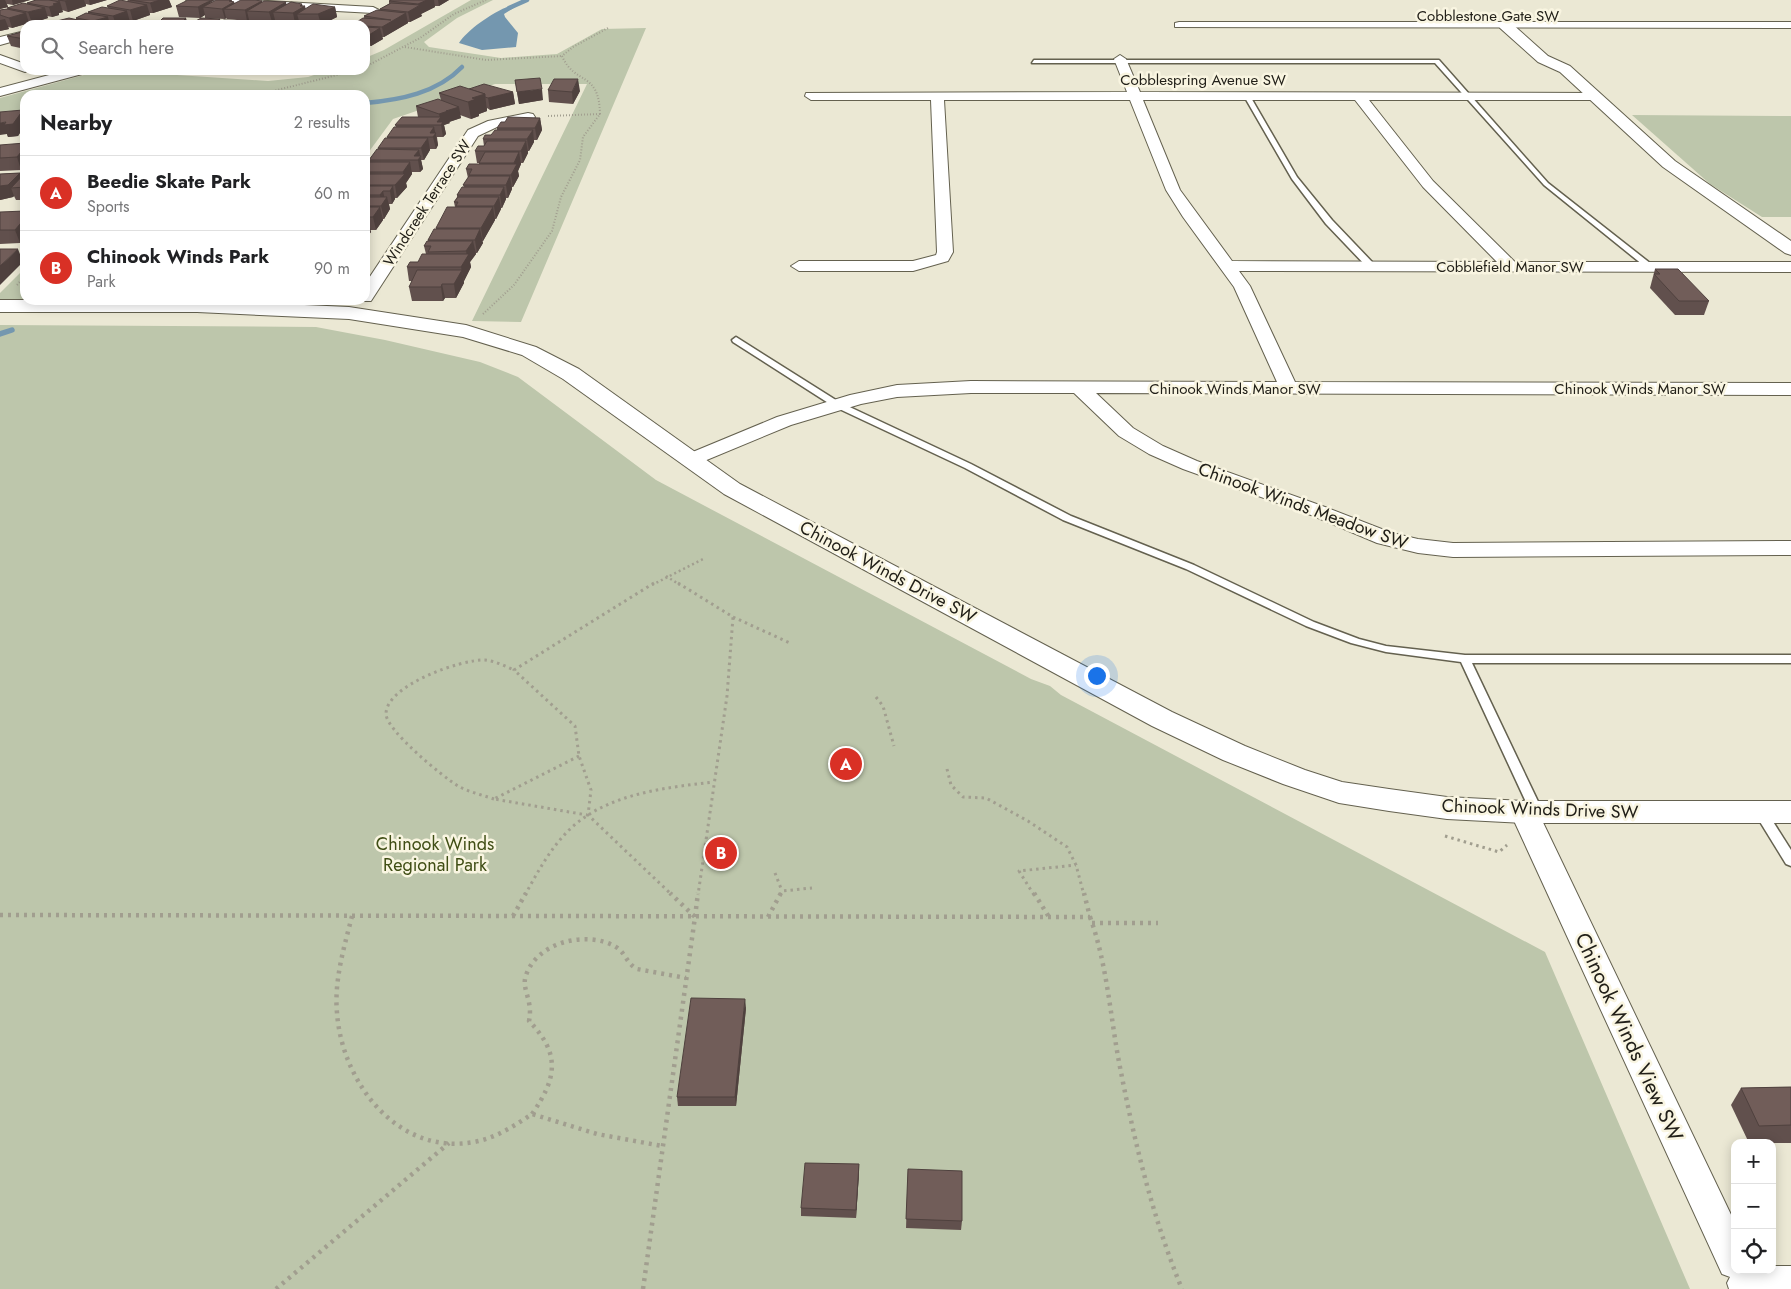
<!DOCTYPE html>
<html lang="en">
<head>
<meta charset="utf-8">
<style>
	:root { --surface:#fff; --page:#f6f6f6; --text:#202124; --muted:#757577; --line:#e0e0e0; --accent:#d93025 }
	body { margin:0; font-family:Jost,sans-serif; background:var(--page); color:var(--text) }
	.controls { position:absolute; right:15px; bottom:15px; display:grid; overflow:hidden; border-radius:10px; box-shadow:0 2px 12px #0003 }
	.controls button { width:45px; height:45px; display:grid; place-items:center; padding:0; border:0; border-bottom:1px solid var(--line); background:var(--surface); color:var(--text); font:25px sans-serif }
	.you { position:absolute; left:1096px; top:675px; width:18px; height:18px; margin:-12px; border:4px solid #fff; border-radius:50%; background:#1a73e8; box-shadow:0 0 0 8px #1a73e833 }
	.badge { display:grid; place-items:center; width:32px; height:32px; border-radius:50%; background:var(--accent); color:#fff; font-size:16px; font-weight:700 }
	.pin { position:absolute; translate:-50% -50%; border:2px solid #fff; box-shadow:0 1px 5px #0006 }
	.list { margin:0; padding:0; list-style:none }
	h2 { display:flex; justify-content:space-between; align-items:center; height:65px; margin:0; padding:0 20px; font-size:21px }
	h2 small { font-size:16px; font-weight:400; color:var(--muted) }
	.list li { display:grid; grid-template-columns:32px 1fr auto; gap:15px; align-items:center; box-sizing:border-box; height:75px; padding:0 20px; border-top:1px solid var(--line) }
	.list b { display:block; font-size:19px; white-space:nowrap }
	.list p { margin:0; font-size:16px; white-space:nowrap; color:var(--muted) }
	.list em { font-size:16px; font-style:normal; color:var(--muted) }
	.icon { flex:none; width:28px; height:28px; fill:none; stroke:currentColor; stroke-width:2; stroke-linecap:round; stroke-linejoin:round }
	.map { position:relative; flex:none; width:1791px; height:1289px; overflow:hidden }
	.search { position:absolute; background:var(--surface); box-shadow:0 2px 12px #0003; left:20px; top:20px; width:350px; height:55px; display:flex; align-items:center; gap:12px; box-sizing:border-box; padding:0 18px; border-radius:15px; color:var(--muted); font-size:19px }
	.panel { position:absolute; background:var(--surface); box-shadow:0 2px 12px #0003; left:20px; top:90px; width:350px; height:215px; border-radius:15px }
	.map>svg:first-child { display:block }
	.green { fill:#bdc6ab }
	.water { fill:#7497af }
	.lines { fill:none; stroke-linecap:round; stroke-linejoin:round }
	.stream-far1 { stroke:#7497af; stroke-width:4.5 }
	.stream { stroke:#7497af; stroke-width:5.5 }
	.service-casing { stroke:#64614f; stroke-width:3 }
	.minor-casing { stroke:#64614f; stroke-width:2 }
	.tertiary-casing { stroke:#64614f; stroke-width:2 }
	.path-far3 { stroke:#a19e8f; stroke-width:2; stroke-dasharray:1 2; stroke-linecap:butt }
	.path-far2 { stroke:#a19e8f; stroke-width:2.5; stroke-dasharray:2 3; stroke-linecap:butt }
	.path-far1 { stroke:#a19e8f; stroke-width:3; stroke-dasharray:2.5 4; stroke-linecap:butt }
	.path { stroke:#a19e8f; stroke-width:4.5; stroke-dasharray:3 5; stroke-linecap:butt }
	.service { fill:#fff; fill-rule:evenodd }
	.minor { fill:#fff; fill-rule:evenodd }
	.tertiary { fill:#fff; fill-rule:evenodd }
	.wall { fill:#61504d }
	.shaded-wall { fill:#4f413e }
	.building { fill:#715d59; stroke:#4f413e }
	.labels { text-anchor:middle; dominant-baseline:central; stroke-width:5; stroke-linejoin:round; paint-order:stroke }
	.far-street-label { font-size:15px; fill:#222019; stroke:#f9f5e1 }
	.street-label { font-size:18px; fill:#222019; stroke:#f9f5e1 }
	.park-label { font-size:18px; fill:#404e15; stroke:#f9f5e1 }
	.near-street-label { font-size:21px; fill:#222019; stroke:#f9f5e1 }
</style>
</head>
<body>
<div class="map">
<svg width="1791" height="1289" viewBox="0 0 1791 1289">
	<rect width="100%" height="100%" fill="#ebe8d4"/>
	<g class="green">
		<path d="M471,0H493L457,18L424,42L429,47L501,58L557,54L602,29L646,28L521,322L472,321L587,84H495L393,119L365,157V95H25V116L0,118V98L102,70L268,81L308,77L329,70H365V58L384,50Z"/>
		<path d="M1632,115L1791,116V217H1762L1710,184Z"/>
		<path d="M25,268V299H0V293Z"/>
		<path d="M0,325L316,327L385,340L480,362L518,377L656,480L1031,679L1050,686L1061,695L1545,952L1690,1289H0Z"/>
	</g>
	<path class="water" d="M522,3L504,14L505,17L518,33L516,47L482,50L459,43C468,28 505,3 522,3Z"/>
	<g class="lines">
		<g class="stream-far1">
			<path d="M509,8L527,0"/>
			<path d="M365,103C400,100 437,93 462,67"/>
		</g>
		<path class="stream" d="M0,334L12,330"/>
		<g class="service-casing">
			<g id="service">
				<path d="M1034,60H1439L1548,183L1655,267L1648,269L1544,185L1435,63H1032Z"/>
				<path d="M1247,94L1250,96L1297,177L1332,220L1374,264V268H1368L1326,224L1292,179L1244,96Z"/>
				<path d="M736,337L839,402L971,464L1071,516L1194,565L1314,622L1359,639L1386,646L1465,655H1791V663H1472L1543,812L1542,815H1532L1461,662L1386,652L1351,643L1306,626L1186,569L1063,520L965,468L833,406L733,342L732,340Z"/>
				<path d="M1760,807L1765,809L1791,850V866L1786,864L1754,812L1755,809Z"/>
			</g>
		</g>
		<g class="minor-casing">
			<g id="minor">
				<path d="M186,0H251L373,7L379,10L373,13L191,3Z"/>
				<path d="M1179,22H1791V28L1175,27V23Z"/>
				<path d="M25,31V38L0,45V37Z"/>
				<path d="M0,55L25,64V70H30L25,72L0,63Z"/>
				<path d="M1120,55L1126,59L1140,92L1599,93L1600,96L1599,99L1594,100H1369L1433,181L1515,262H1791V272L1239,271L1250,286L1295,382L1791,383V395L1096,393L1133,428L1163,446L1197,461L1325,507L1392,533L1418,539L1453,543L1791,541V555L1453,557L1418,553L1377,543L1311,515L1183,469L1149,454L1119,436L1074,393H971L897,397L861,404L791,425L697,464L690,466L683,464L680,460L683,456L777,417L850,395L897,385L971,381L1277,382L1234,287L1183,217L1166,190L1130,100H944L953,252L948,261L913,271H799L791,266L799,261H913L936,255L937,252L931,100H811L805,96L806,93L1127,92L1114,59ZM1143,100H1355L1423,187L1497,262L1232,261L1180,190Z"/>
				<path d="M68,70H88L86,73L0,96V88Z"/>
				<path d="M528,113L533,114L535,117L533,120L497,127L478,136L371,301H359L365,300V284L468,130L488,121Z"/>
				<path d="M1524,802L1534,805L1538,812L1735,1223V1270H1772V1266H1791V1289H1729L1727,1283L1730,1277L1722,1274L1510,812L1514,805Z"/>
			</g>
		</g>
		<g class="tertiary-casing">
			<g id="tertiary">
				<path d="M1505,21L1510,22L1548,56L1570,66L1675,161L1791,241V255L1785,253L1663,167L1560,72L1538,62L1500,28L1498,25L1500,22Z"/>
				<path d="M0,300H197L349,307L466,325L536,347L579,369L740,484L1172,712L1245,746L1305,770L1342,782L1389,789L1447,797L1524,801H1791V823H1524L1447,819L1389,811L1339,803L1283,784L1223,760L1152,726L724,494L563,379L522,355L463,337L349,319L197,312H0Z"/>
			</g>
		</g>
		<g class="path-far3">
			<path d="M405,47L486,60L562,56"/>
			<path d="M365,67L420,38L454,14L486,0"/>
			<path d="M258,95L356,70"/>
			<path d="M548,116L600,114"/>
			<path d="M17,285L25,276"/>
			<path d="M483,314L514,285L552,231L561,197L580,160L583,137L600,114C599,70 575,86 562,56L573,47L608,28"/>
		</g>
		<g class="path-far2">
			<path d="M666,576L680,585"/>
			<path d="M652,585L703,559"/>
		</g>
		<g class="path-far1">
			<path d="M654,583L514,670L575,726L579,756L591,790L588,815L672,895"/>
			<path d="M678,583L733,617L727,696L698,895"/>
			<path d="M733,617L790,643"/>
			<path d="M876,697L883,706L894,746"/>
			<path d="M579,756L494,799L587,815"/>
			<path d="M947,769L951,785L963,797L986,798L1028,821L1067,847L1076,865L1084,895"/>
			<path d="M494,799C482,795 469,792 458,786C443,777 386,730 386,714C386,685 462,659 485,660C495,661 505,666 514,670"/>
			<path d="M1445,836L1499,852L1507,845"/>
			<path d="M775,873L782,891"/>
			<path d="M525,895C537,873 550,849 568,831C605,794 663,788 713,782"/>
			<path d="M780,895L782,891L812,888"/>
			<path d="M1034,895L1019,871L1076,865"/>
		</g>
		<g class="path">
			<path d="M1034,893L1049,917"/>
			<path d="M0,915L1090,917L1084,893"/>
			<path d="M352,916C344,948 334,980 337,1013C342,1082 397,1156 474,1142C496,1138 514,1126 532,1114L597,1134L662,1146"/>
			<path d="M513,916L526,893"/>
			<path d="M695,917L698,893"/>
			<path d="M768,917L781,893"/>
			<path d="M1090,917C1107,964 1110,1014 1119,1062C1134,1140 1152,1216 1182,1289"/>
			<path d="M1092,923H1158"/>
			<path d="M532,1114C557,1078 561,1054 529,1021C533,1002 523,991 525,979C533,943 586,929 616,947C625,952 627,964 637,969L686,978"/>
			<path d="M276,1289L449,1143"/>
			<path d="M643,1289L695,917L670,893"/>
		</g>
		<use href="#service" class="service"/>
		<use href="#minor" class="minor"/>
		<use href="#tertiary" class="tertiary"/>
	</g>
	<g class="wall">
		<path d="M0,0H30L13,5L7,4L8,7L0,9Z"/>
		<path d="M36,0H107L90,5L86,4V6L68,12L62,10L63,12L59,13V15L52,17L47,16L48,18L32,23L29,22V23L12,28L8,27L9,29L0,31V10L8,9L7,8L27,4V3Z"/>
		<path d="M127,0H169L172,7L153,13H150V15L133,21L130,20V22L121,25H42L53,24V22L76,19V18L88,13V12L108,8L107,6L128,1Z"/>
		<path d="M232,0V1L234,2L235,4L262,1V2L303,6L305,9L335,7L337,17L321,25L299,24V21L295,23L276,22L275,20L272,22L250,21L249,20L247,21L227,19L226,18L225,19L205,18V15L200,18L179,17L176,6Z"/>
		<path d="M392,0H449L439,6H435V7L421,14L422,16L410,22H408V23L384,37H382L383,39L371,46L365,45L364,16L380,10V9L389,4V1Z"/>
		<path d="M25,31V49L11,46L7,36Z"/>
		<path d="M222,70H247L244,72L222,71Z"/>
		<path d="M515,80L543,100L519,104Z"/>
		<path d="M469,89L513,92L515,104L490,110L487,108V111L479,114V116L471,119L460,115L461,118L449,122L450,123L444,125L446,134L443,137H437L438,145L436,149H430V150L424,160H421L423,169L420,172H412V174L406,183L407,187L397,198H395V199L392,204H389L390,209L384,219H383V220L376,230H370L371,232L367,237L368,242L365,246V165L369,162V160L378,149V148L387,138V137L396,127L395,125L418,117L416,106L441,100L439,93Z"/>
		<path d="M548,90L580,91L573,104L549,102Z"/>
		<path d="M25,116V133L23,128L18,136L8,137L7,134Z"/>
		<path d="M540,118L542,130L537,140H534V142L529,151H528V153L523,163H521V164L518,171L519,176L513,187H512V189L508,198H506V199L502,208H501V209L496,219H495V220L483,241H482L483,243L477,253H476V254L470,262L471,267L464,281V283L456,298H445L443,301H412L409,287L412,281H409L407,267L418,262L426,254L424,246L428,241V240L436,229V228L455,207L454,202L457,197V195L464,187L463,185L468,178L466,169L479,164V163H477L475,151L484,146L483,139L491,135L497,130V128L505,122Z"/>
		<path d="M0,145L25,147V165L21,170L0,171Z"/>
		<path d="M20,173L21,177L25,173V200H16L14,196L13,197L0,200V174Z"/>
		<path d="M25,211V237L20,243L0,244V213Z"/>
		<path d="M1655,269L1709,301L1704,315H1675L1650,288Z"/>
		<path d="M746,1008L736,1106H678L677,1097Z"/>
		<path d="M1791,1087V1143H1749L1731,1105L1741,1088Z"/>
		<path d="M859,1164V1173L856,1218L801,1216V1208Z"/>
		<path d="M908,1169L962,1221L961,1230L906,1228Z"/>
	</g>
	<g class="shaded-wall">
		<path d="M0,0H5L8,7L0,9Z"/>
		<path d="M12,0H30L13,5Z"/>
		<path d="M70,0H84L86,6L68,12L65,1Z"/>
		<path d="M89,0H107L90,5Z"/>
		<path d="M160,0H169L172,7L153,13L150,3Z"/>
		<path d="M211,0H215L203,7L205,15L200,18L198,7Z"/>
		<path d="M231,0L232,3L234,2L236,10L224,9L226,18L225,19L222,9Z"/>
		<path d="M427,0H434L435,7L421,14L422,16L410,22L408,12L419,6L418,4Z"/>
		<path d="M438,0H449L439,6Z"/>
		<path d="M262,1L264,11H247L249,20L247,21L245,10Z"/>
		<path d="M60,2L63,12L59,13V15L52,17L49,7L53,4Z"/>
		<path d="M286,2L288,12H273L275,20L272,22L269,12Z"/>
		<path d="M302,4L303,7L305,6L307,14H297L299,21L295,23L293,13Z"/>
		<path d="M147,5L150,15L133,21L130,10Z"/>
		<path d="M335,7L337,17L321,25L318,14Z"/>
		<path d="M45,8L48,18L32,23L28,12Z"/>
		<path d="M127,11L130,22L121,25H116L113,16Z"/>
		<path d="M26,13L29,23L12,28L9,18Z"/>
		<path d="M406,13L408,23L384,37L382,27Z"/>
		<path d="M108,17L110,25H94L93,21Z"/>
		<path d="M186,18L188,25H179Z"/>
		<path d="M5,19L9,29L0,31V20Z"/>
		<path d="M220,19L221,25H210Z"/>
		<path d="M245,21L246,25H238Z"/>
		<path d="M380,28L383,39L371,46L369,35Z"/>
		<path d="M275,70H289L275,72Z"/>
		<path d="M578,79L580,91L573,104L572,92Z"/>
		<path d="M542,89L543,100L519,104L517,92Z"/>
		<path d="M513,92L515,104L490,110L488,98Z"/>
		<path d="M485,94L487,111L479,114V116L471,119L468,102L472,98Z"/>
		<path d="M459,107L461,118L449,122L450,123L444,125L446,134L443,137L441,125L437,122L440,118L439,114L446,111Z"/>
		<path d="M23,110L25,116L21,122L23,128L18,136L8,137L7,134L0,135V123L6,122Z"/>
		<path d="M540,118L542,130L537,140L535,128Z"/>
		<path d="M434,127L438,145L436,149L433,137L430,133Z"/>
		<path d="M533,130L534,142L529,151L527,139Z"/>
		<path d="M428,138L430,150L424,160L421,148Z"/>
		<path d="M526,141L528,153L523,163L521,151Z"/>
		<path d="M25,147V157H23L25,165L21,170L17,157Z"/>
		<path d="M419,150L423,169L420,172L418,160L414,156Z"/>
		<path d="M519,152L521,164L518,171L519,176L513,187L511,175L515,169L514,163Z"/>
		<path d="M410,162L412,174L406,183L407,187L397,198L395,185L403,176V172Z"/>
		<path d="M20,173L24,185L11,188L14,196L13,197L0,200V186Z"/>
		<path d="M510,176L512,189L508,198L506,185Z"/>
		<path d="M393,186L395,199L392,204L390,191Z"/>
		<path d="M504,187L506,199L502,208L500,195Z"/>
		<path d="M383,191L385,200L387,197L390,209L384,219L381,206L382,204L380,195Z"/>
		<path d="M499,197L501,209L496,219L494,206Z"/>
		<path d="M380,207L383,220L376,230L373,217Z"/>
		<path d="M493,207L495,220L483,241L481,228Z"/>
		<path d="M25,218V237L20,243L15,230Z"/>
		<path d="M368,219L371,232L367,237L368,242L365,246V223Z"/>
		<path d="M480,229L483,243L477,253L475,240Z"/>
		<path d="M473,241L476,254L470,262L471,267L464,281L461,267L467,257L466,251Z"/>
		<path d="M18,249L23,262L0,285V266Z"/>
		<path d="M462,270L464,283L456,298L454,284Z"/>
		<path d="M442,284L445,298L443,301L441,287Z"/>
		<path d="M745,999L746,1008L736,1106L735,1097Z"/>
		<path d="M859,1164V1173L856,1218V1210Z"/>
	</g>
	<g class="building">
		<path d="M36,0H49L60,2L53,4L56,5L49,7L27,3Z"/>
		<path d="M58,0H70L65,1Z"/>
		<path d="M120,0L147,5L130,10L107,6Z"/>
		<path d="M130,0H160L150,3Z"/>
		<path d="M188,0H211L198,7L176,6Z"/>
		<path d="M216,0H231L229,1L234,2L222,9L203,7Z"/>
		<path d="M241,0H254L262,1L245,10L224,9Z"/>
		<path d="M392,0H427L418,4L389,1Z"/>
		<path d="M264,1L286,2L269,12L247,11Z"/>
		<path d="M291,2L302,4L300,6H305L293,13L273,12Z"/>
		<path d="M23,3L45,8L28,12L7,8Z"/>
		<path d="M391,3L420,5L408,12L380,9Z"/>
		<path d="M313,4L335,7L318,14H297Z"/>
		<path d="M102,7L127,11L113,16L88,12Z"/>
		<path d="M7,9L26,13L9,18L0,15V10Z"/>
		<path d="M377,10L406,13L382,27L365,26V25H352L363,18L391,20L364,16Z"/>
		<path d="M86,13L108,17L93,21L76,18Z"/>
		<path d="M69,18L91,23L82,25H65L53,22Z"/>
		<path d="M163,18H186L179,25H156Z"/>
		<path d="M201,18L220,19L210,25H189Z"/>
		<path d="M224,20L245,21L238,25H214Z"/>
		<path d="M249,21L269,22L265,25H243Z"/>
		<path d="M140,22L142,25H123Z"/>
		<path d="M50,23L60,25H42Z"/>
		<path d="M274,23L295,24L270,25Z"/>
		<path d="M365,27L380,28L369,35H365Z"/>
		<path d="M25,31V39L7,36Z"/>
		<path d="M540,78L542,89L517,92L515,80Z"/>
		<path d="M554,79H578L572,92L548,90Z"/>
		<path d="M484,84L513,92L488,98L485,97V94L469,89Z"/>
		<path d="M460,86L485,94L472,98L476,99L468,102L439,93Z"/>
		<path d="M438,99L459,107L446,111H448L439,114L416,106Z"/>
		<path d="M23,110L13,124L4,125L6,122L0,123V112Z"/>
		<path d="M25,117V121L21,122Z"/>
		<path d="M402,117H441L437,122H443L441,125H395Z"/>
		<path d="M508,117L540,118L535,128H497L501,122H505Z"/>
		<path d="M394,127H434L430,133H436L433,137H387Z"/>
		<path d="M495,130H533L527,139H483L485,135H491Z"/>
		<path d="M385,138H428L421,148H378Z"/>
		<path d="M487,141H526L521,151H475L478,146H484Z"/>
		<path d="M25,143V147L17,157L0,158V145Z"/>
		<path d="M377,149L419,150L414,156H421L418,160H369Z"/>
		<path d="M485,152H519L514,163H479Z"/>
		<path d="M367,162H410L403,172H365V165Z"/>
		<path d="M469,164H517L511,175H469L472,169H466Z"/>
		<path d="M20,173L8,185L0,186V174Z"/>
		<path d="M25,173V187L11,188Z"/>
		<path d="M365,174H405L395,185H365Z"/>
		<path d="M469,176H510L506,185H463Z"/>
		<path d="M365,186H393L390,191H383L380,195H365Z"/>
		<path d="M462,187H504L500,195H457Z"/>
		<path d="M365,197H387L381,206H365Z"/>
		<path d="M458,197H499L494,206H456L458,202H454Z"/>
		<path d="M365,207H380L373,217H365Z"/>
		<path d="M447,207H493L481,228H436Z"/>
		<path d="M25,211V218L15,230H0V212Z"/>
		<path d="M434,229H480L475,240H428Z"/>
		<path d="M427,241H473L466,251L428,252L431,246H424Z"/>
		<path d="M0,249H18L0,266Z"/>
		<path d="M422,254H469L461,267H407L410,262H418Z"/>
		<path d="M1655,269H1678L1709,301H1679L1654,274H1660Z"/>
		<path d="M417,270H462L454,284H442L441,287H409Z"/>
		<path d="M691,998L745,999L735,1097H677Z"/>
		<path d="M1791,1087V1125L1759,1126L1741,1088Z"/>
		<path d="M805,1163L859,1164L856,1210L801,1208Z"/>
		<path d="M908,1169L962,1171V1221L906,1219Z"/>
	</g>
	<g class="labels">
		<g class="far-street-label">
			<text x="1488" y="16">Cobblestone Gate SW</text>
			<text x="1203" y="80">Cobblespring Avenue SW</text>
			<text transform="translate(427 203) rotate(-57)">Windcreek Terrace SW</text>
			<text x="1510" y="267">Cobblefield Manor SW</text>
			<text x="1235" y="389">Chinook Winds Manor SW</text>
			<text x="1640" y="389">Chinook Winds Manor SW</text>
		</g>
		<g class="street-label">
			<text transform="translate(1303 506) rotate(20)">Chinook Winds Meadow SW</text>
			<text transform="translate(888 572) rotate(28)">Chinook Winds Drive SW</text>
			<text transform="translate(1540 809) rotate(2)">Chinook Winds Drive SW</text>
		</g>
		<g class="park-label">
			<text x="435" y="844">Chinook Winds<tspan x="435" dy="21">Regional Park</tspan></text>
		</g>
		<g class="near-street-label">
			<text transform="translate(1629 1037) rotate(65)">Chinook Winds View SW</text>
		</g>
	</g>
</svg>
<div class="controls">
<button>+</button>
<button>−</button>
<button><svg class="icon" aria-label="locate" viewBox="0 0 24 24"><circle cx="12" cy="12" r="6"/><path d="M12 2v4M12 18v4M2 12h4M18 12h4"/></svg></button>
</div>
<div class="you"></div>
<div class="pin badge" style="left:846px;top:764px">A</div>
<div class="pin badge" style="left:721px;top:853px">B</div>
<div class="search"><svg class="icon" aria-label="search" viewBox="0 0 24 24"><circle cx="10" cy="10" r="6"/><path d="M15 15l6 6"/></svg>Search here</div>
<section class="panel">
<h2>Nearby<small>2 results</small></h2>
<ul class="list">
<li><span class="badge">A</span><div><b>Beedie Skate Park</b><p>Sports</p></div><em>60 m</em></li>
<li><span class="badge">B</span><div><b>Chinook Winds Park</b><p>Park</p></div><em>90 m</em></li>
</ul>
</section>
</div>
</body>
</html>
